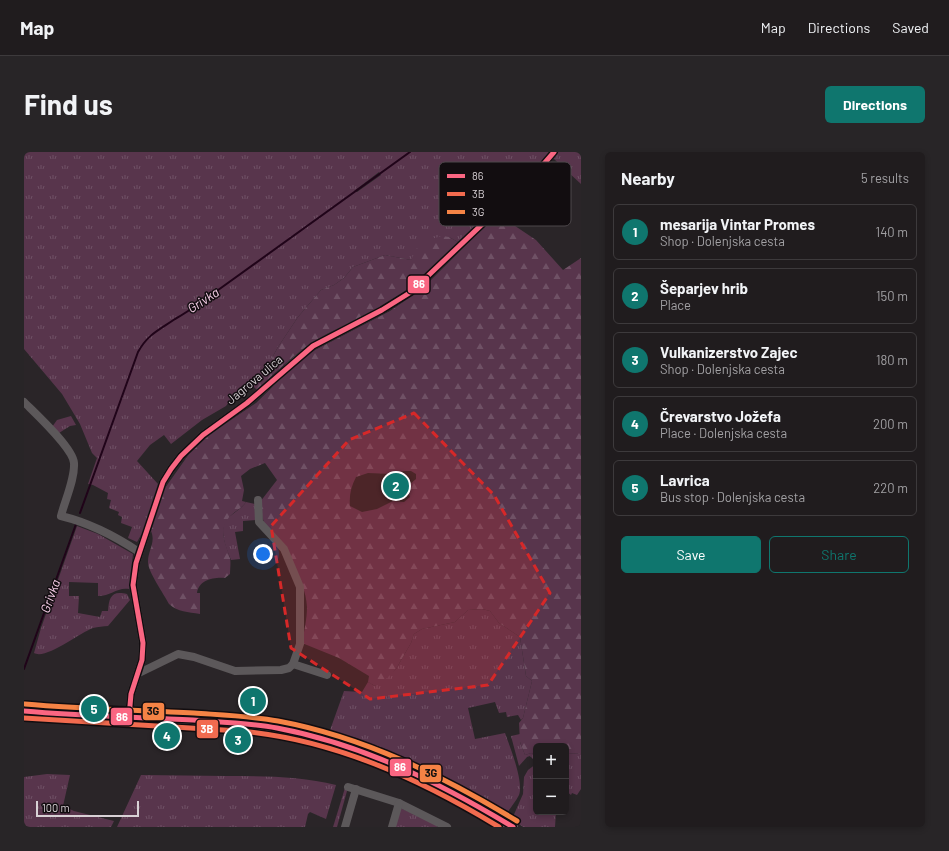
<!DOCTYPE html>
<html lang="en">
<head>
<meta charset="utf-8">
<style>
	:root { --surface:#201c1e; --page:#282527; --text:#f1f3f6; --muted:#a2a1a4; --line:#3d3a3c; --accent:#0f766e }
	body { margin:0; font-family:Barlow,sans-serif; background:var(--page); color:var(--text) }
	.controls { position:absolute; right:12px; bottom:12px; display:grid; overflow:hidden; border-radius:6px; box-shadow:0 2px 6px #0003 }
	.controls button { width:36px; height:36px; display:grid; place-items:center; padding:0; border:0; border-bottom:1px solid var(--line); background:var(--surface); color:var(--text); font:20px sans-serif }
	.scale { position:absolute; left:12px; bottom:10px; width:103px; box-sizing:border-box; padding-left:4px; border:2px solid #d8d1d5; border-top:0; font-size:11px; line-height:14px; white-space:nowrap; color:#d8d1d5; -webkit-text-stroke:3px #120d10; paint-order:stroke }
	.you { position:absolute; left:239px; top:402px; width:14px; height:14px; margin:-10px; border:3px solid #fff; border-radius:50%; background:#1a73e8; box-shadow:0 0 0 6px #1a73e833 }
	.badge { display:grid; place-items:center; width:26px; height:26px; border-radius:50%; background:var(--accent); color:#fff; font-size:13px; font-weight:700 }
	.pin { position:absolute; translate:-50% -50%; border:2px solid #fff; box-shadow:0 1px 4px #0006 }
	.list { margin:0; padding:0; list-style:none }
	h2 { display:flex; justify-content:space-between; align-items:center; height:52px; margin:0; padding:0 16px; font-size:17px }
	h2 small { font-size:13px; font-weight:400; color:var(--muted) }
	.list li { display:grid; grid-template-columns:26px 1fr auto; gap:12px; align-items:center; box-sizing:border-box; height:56px; margin:0 8px 8px; padding:0 8px; border:1px solid var(--line); border-radius:6px }
	.list b { display:block; font-size:15px; white-space:nowrap }
	.list p { margin:0; font-size:13px; white-space:nowrap; color:var(--muted) }
	.list em { font-size:13px; font-style:normal; color:var(--muted) }
	.actions { display:flex; gap:8px; padding:12px 16px }
	.actions a { flex:1; padding:9px 0; border:1px solid var(--accent); border-radius:6px; text-align:center; font-size:14px; color:var(--accent) }
	.actions .main { background:var(--accent); color:#fff }
	.map { position:relative; flex:none; width:557px; height:675px; overflow:hidden; border-radius:6px }
	header { display:flex; align-items:center; gap:24px; box-sizing:border-box; height:56px; padding:0 20px; background:var(--surface); border-bottom:1px solid var(--line) }
	header strong { font-size:19px }
	nav { display:flex; gap:22px; margin-inline-start:auto; font-size:14px }
	.intro { display:flex; align-items:center; justify-content:space-between; box-sizing:border-box; height:96px; padding:0 24px }
	h1 { margin:0; font-size:28px }
	.button { padding:10px 18px; border-radius:6px; background:var(--accent); color:#fff; font-size:14px; font-weight:700 }
	main { display:flex; gap:24px; padding:0 24px }
	aside { flex:1; background:var(--surface); border-radius:6px; box-shadow:0 2px 6px #0003 }
	.map>svg:first-child { display:block }
	.grass { fill:url(#grass-tufts); fill-rule:evenodd }
	.forest { fill:url(#forest-firs); fill-rule:evenodd }
	.lines { fill:none; stroke-linecap:round; stroke-linejoin:round }
	.stream { stroke:#200419; stroke-width:2 }
	.minor { stroke:#5c585a; stroke-width:8 }
	.major { stroke:#6b6168; stroke-width:10 }
	.bus-1-casing { stroke:#120d10; stroke-width:8 }
	.bus-2-casing { stroke:#120d10; stroke-width:8 }
	.bus-3-casing { stroke:#120d10; stroke-width:8 }
	.bus-1 { stroke:#fa6682; stroke-width:5 }
	.bus-2 { stroke:#f26b4f; stroke-width:5 }
	.bus-3 { stroke:#f58345; stroke-width:5 }
	.marked { fill:#d62828; fill-opacity:0.2; stroke:#d62828; stroke-width:3; stroke-dasharray:8 5; stroke-linejoin:round }
	.labels { text-anchor:middle; dominant-baseline:central; stroke-width:3; stroke-linejoin:round; paint-order:stroke }
	.street-label { font-size:12px; fill:#d8d1d5; stroke:#120d10 }
	.water-label { font-size:13px; font-style:italic; fill:#f7cee8; stroke:#120d10 }
	.key { fill:#120d10; stroke:#4d484b; stroke-width:1 }
	.key-label { font-size:11px; fill:#d8d1d5 }
	.line-badge { stroke:#120d10; stroke-width:1.5 }
	.badge-label { font-size:11px; text-anchor:middle; font-weight:bold; fill:#fff }
	.pale-badge-label { font-size:11px; text-anchor:middle; font-weight:bold; fill:#111 }
</style>
</head>
<body>
<header>
<strong>Map</strong>
<nav><a>Map</a><a>Directions</a><a>Saved</a></nav>
</header>
<div class="intro"><h1>Find us</h1><a class="button">Directions</a></div>
<main>
<div class="map">
<svg width="557" height="675" viewBox="0 0 557 675">
	<defs>
		<pattern id="grass-tufts" width="24" height="20" patternUnits="userSpaceOnUse"><rect width="24" height="20" fill="#58354c"/><path d="M3 7l-1-3M5 7V3M7 7l1-3M15 17l-1-3M17 17v-4M19 17l1-3" fill="none" stroke="#6f5165"/></pattern>
		<pattern id="forest-firs" width="22" height="20" patternUnits="userSpaceOnUse"><rect width="22" height="20" fill="#58354c"/><path d="M5 1l3.5 6h-7zM16 11l3.5 6h-7z" fill="#6f5165"/></pattern>
	</defs>
	<rect width="100%" height="100%" fill="#2a2528"/>
	<g class="grass">
		<path d="M0,0H526L507,21L434,90L425,85L387,108L361,103L329,115L320,126L310,133L297,138L274,165L254,195L244,213L229,234L207,247L202,254L178,268L147,292L140,283L126,293L113,309L134,332L121,376L113,390L104,386L108,375L97,371L98,365L94,363L95,360L85,356L87,348L83,347L84,341L69,333L64,332L73,306L68,301L56,272L38,242L0,197ZM355,20L357,23L333,40L330,39Z"/>
		<path d="M534,0H557V32L530,7Z"/>
		<path d="M47,264L52,273L46,274L35,281L28,275L33,268Z"/>
		<path d="M222,350L231,352L233,368L219,369V379L211,380L216,407L207,408C202,395 193,376 205,365C211,360 218,356 222,350Z"/>
		<path d="M53,374L74,382L109,402L105,437C93,435 87,444 74,444V431L45,430V444H55L54,461L76,465L78,459H84C85,446 87,438 103,442L106,448L84,474C79,474 74,475 69,476C55,481 22,508 10,501L17,476Z"/>
		<path d="M458,457L466,459L475,471L496,485L502,524L508,529L499,566L497,568L494,563L483,565L482,560L475,561L471,550L444,556L451,587L481,581C486,595 500,630 495,643C492,649 487,655 483,661L480,662L390,616L359,602L307,583L305,581L320,539L338,540L344,530L351,534L372,517L387,491L390,482L398,477L431,470L444,458Z"/>
		<path d="M496,582V590L501,603L507,601L512,602V610L506,604L503,605L495,614L487,584Z"/>
		<path d="M542,601L557,602V637L553,643L548,641L547,643L542,639Z"/>
		<path d="M512,612V660H532L531,675H499L488,667L499,642L500,625L504,618Z"/>
		<path d="M23,622L46,623L39,654L50,659L90,669L87,675H0V625Z"/>
		<path d="M117,623C146,623 174,624 202,624C239,624 277,624 312,633L302,667L286,660L284,662L281,675H93Z"/>
		<path d="M321,636L323,639L313,675H309Z"/>
		<path d="M376,656L414,672L413,675H369Z"/>
	</g>
	<g class="forest">
		<path d="M476,64L512,88L539,118L557,106V602L542,601V594H512V602L507,601L501,603L496,590L495,571L499,566L508,529L502,524L496,485L475,471L466,459L458,457L444,458L431,470L398,477L390,482L387,491L372,517L358,531L351,534L344,530L345,524L315,506L278,491C280,480 283,467 283,455C282,424 257,402 243,377C238,368 237,359 236,350L253,328L241,311L226,317L217,324L220,338L218,349L222,350C217,358 206,361 202,370C195,382 203,394 206,406C207,411 206,417 206,422L201,426C189,425 175,428 173,441H176V462C164,460 154,460 145,452C140,442 124,420 124,410C124,398 132,391 127,379L141,336L165,302L186,282L232,251L272,212L291,198L366,159L392,141L404,131L461,74ZM380,319H387L392,322V327L385,333L383,338L386,345L380,350L369,349L353,357L338,360L326,354C325,343 327,335 332,325L344,321L368,322Z"/>
		<path d="M418,84L425,85L434,90C411,112 390,135 363,152C341,166 316,174 294,187C271,201 253,219 233,238L229,234L244,213L254,195L274,165L297,138L310,133L320,126L329,115L361,103L387,108L396,90Z"/>
	</g>
	<g class="lines">
		<g class="stream">
			<path d="M56,361L114,200C124,182 135,178 151,167C162,161 173,153 183,146L386,0"/>
			<path d="M0,517L52,372"/>
		</g>
		<g class="minor">
			<path d="M0,250C12,262 49,296 50,311C51,327 41,348 37,364C66,371 91,384 115,400"/>
			<path d="M269,512L303,523"/>
			<path d="M115,521L154,502L170,505L211,519L257,518L265,516L269,512L276,492V435L260,397L235,370L234,348"/>
			<path d="M105,565L107,542L118,508L119,491L109,433L112,411L139,330L147,317L157,304L179,283L223,251L250,228L271,209L289,194L358,158L387,140L512,21L530,0"/>
			<path d="M324,635L375,651L423,675"/>
			<path d="M321,675L332,637"/>
			<path d="M368,675L375,651"/>
		</g>
		<path class="major" d="M0,559C60,565 121,565 181,569C205,571 229,572 253,576C337,592 417,630 489,675"/>
		<g class="bus-1-casing">
			<g id="bus-1">
				<path d="M0,559C56,564 113,565 169,568C197,570 226,571 253,576C338,592 416,631 489,675"/>
				<path d="M105,565L107,542L118,508L119,491L109,433L112,411L139,330L147,317L157,304L179,283L223,251L289,194L358,158L387,140L512,21L530,0"/>
			</g>
		</g>
		<g class="bus-2-casing">
			<path id="bus-2" d="M0,566L216,579C309,587 396,627 475,675"/>
		</g>
		<g class="bus-3-casing">
			<path id="bus-3" d="M1,552C57,557 113,558 170,561C198,563 226,564 254,569C340,585 419,624 493,669"/>
		</g>
		<use href="#bus-1" class="bus-1"/>
		<use href="#bus-2" class="bus-2"/>
		<use href="#bus-3" class="bus-3"/>
	</g>
	<path class="marked" d="M390,261L470,343L526,441L464,533L346,547L267,496L247,374L325,288Z"/>
	<g class="labels">
		<g class="street-label">
			<text transform="translate(230 227) rotate(-40)">Jagrova ulica</text>
		</g>
		<g class="water-label">
			<text transform="translate(179 148) rotate(-33)">Grivka</text>
			<text transform="translate(26 444) rotate(-70)">Grivka</text>
		</g>
	</g>
	<rect x="415" y="10" width="132" height="64" rx="6" class="key"/>
	<rect x="423" y="22" width="18" height="4" fill="#fa6682"/>
	<rect x="423" y="40" width="18" height="4" fill="#f26b4f"/>
	<rect x="423" y="58" width="18" height="4" fill="#f58345"/>
	<g class="key-label">
		<text x="448" y="28">86</text>
		<text x="448" y="46">3B</text>
		<text x="448" y="64">3G</text>
	</g>
	<g class="line-badge">
		<rect x="383" y="123" width="23" height="19" rx="4" fill="#fa6682"/>
		<rect x="118" y="550" width="23" height="19" rx="4" fill="#f58345"/>
		<rect x="86" y="555" width="23" height="19" rx="4" fill="#fa6682"/>
		<rect x="172" y="567" width="23" height="20" rx="4" fill="#f26b4f"/>
		<rect x="365" y="606" width="23" height="19" rx="4" fill="#fa6682"/>
		<rect x="395" y="612" width="23" height="19" rx="4" fill="#f58345"/>
	</g>
	<g class="badge-label">
		<text x="395" y="136">86</text>
		<text x="98" y="569">86</text>
		<text x="183" y="581">3B</text>
		<text x="376" y="619">86</text>
	</g>
	<g class="pale-badge-label">
		<text x="129" y="563">3G</text>
		<text x="407" y="625">3G</text>
	</g>
</svg>
<div class="controls">
<button>+</button>
<button>−</button>
</div>
<div class="scale">100 m</div>
<div class="you"></div>
<div class="pin badge" style="left:229px;top:549px">1</div>
<div class="pin badge" style="left:372px;top:334px">2</div>
<div class="pin badge" style="left:214px;top:588px">3</div>
<div class="pin badge" style="left:143px;top:584px">4</div>
<div class="pin badge" style="left:70px;top:557px">5</div>
</div>
<aside>
<h2>Nearby<small>5 results</small></h2>
<ul class="list">
<li><span class="badge">1</span><div><b>mesarija Vintar Promes</b><p>Shop · Dolenjska cesta</p></div><em>140 m</em></li>
<li><span class="badge">2</span><div><b>Šeparjev hrib</b><p>Place</p></div><em>150 m</em></li>
<li><span class="badge">3</span><div><b>Vulkanizerstvo Zajec</b><p>Shop · Dolenjska cesta</p></div><em>180 m</em></li>
<li><span class="badge">4</span><div><b>Črevarstvo Jožefa</b><p>Place · Dolenjska cesta</p></div><em>200 m</em></li>
<li><span class="badge">5</span><div><b>Lavrica</b><p>Bus stop · Dolenjska cesta</p></div><em>220 m</em></li>
</ul>
<div class="actions"><a class="main">Save</a><a>Share</a></div>
</aside>
</main>
</body>
</html>
